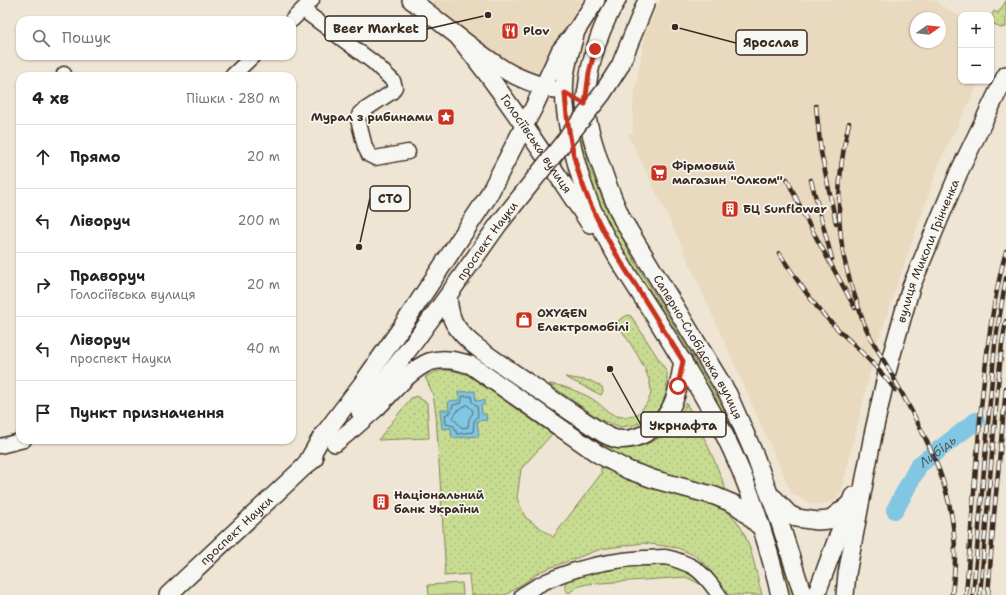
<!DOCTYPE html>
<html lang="uk">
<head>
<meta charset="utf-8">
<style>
	:root { --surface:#fff; --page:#f2f2f2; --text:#222; --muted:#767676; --line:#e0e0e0 }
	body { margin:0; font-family:"Shantell Sans",sans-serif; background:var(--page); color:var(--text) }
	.controls { position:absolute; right:12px; top:12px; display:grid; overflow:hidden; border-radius:8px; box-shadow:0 1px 3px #0004 }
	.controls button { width:36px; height:36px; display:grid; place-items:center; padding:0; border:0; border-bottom:1px solid var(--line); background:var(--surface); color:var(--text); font:20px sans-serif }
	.compass { position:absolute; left:910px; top:12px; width:36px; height:36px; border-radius:50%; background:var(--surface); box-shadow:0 1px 3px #0004; rotate:76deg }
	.stop { position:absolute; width:12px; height:12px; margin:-9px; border:3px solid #c8321e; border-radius:50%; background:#fff }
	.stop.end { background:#c8321e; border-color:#fff; box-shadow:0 1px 4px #0008 }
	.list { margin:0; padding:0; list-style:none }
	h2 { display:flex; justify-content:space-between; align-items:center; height:52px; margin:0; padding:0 16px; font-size:17px }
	h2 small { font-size:13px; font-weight:400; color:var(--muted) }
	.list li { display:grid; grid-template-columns:26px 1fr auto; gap:12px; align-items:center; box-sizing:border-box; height:64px; padding:0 16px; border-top:1px solid var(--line) }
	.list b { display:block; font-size:15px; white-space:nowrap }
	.list p { margin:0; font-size:13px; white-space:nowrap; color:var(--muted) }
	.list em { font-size:13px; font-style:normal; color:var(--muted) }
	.icon { flex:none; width:22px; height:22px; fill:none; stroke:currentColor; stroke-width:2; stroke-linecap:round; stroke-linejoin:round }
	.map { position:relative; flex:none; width:1006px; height:595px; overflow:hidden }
	.search { position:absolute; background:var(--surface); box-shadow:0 1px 3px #0004; left:16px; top:16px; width:280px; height:44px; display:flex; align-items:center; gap:10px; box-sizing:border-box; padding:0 14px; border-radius:12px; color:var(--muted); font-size:15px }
	.panel { position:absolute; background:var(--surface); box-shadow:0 1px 3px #0004; left:16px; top:72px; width:280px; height:372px; border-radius:12px }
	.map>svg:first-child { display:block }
	.built { fill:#e9d9bf; fill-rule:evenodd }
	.grass { fill:url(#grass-dots); stroke:#818258 }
	.garden { fill:#c7db91; stroke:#818258 }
	.water { fill:#81c6e2; stroke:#658894 }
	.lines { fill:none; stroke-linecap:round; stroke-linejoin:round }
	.shore { stroke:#57686c; stroke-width:1 }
	.river { stroke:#81c6e2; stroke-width:18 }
	.minor-casing { stroke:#3b2a1e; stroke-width:17 }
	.major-casing { stroke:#3b2a1e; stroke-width:20 }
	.minor { stroke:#f6f6f2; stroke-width:14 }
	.major { stroke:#f6f6f2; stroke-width:17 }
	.rail-casing { stroke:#3b2a1e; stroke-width:4.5 }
	.rail { stroke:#f6f6f2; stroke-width:3; stroke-dasharray:9; stroke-linecap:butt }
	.major-bridge-casing { stroke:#3b2a1e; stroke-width:20; stroke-linecap:butt }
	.major-bridge { stroke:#f6f6f2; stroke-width:17 }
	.route { stroke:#c8321e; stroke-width:5 }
	.labels { text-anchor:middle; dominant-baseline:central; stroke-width:3.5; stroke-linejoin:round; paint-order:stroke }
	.poi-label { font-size:12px; font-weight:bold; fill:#3b2a1e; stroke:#f6f6f2; text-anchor:start }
	.street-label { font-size:12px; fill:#3b2a1e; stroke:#f6f6f2 }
	.water-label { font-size:13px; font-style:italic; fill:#505959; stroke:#f6f6f2 }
	.leader { fill:none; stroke:#3b2a1e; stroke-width:1.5 }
	.callout-dot { fill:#3b2a1e; stroke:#f6f6f2; stroke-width:1.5 }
	.callout { fill:#f6f6f2; stroke:#3b2a1e; stroke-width:1.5 }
	.callout-label { font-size:13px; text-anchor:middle; font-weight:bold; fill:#3b2a1e }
</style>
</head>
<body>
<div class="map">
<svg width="1006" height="595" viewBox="0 0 1006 595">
	<defs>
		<pattern id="grass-dots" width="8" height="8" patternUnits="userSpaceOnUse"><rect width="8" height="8" fill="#c7db91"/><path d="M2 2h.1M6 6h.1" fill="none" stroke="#acbc7d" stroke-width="1.8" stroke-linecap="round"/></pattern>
	</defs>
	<rect width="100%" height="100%" fill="#eee5d4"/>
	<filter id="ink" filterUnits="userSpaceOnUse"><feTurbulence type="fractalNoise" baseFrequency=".025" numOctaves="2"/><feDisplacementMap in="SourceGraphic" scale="8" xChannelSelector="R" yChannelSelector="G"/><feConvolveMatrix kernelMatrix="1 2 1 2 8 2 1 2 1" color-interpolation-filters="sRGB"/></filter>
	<g filter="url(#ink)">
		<g class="built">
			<path d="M434,0H582L537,73L526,74L507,65L431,3Z"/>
			<path d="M661,0H938L937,3L961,17V81H980L941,158L876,347L841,493L832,502L814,505L792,494L680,242L628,134L633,132V103L646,29ZM916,18H940V42H916Z"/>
		</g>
		<g class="grass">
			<path d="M1006,1V27L1000,28L992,22V15L994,11L998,13Z"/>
			<path d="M581,131L591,171L606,208L634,260L716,395L736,431L757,482L793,595H787L776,553L630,262C613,233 597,205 587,173C582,161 581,147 578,134Z"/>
			<path d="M628,315L631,316L667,372V391L663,402L655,414L646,421L634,425L621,427L601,420L549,384C561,384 586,394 597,402C602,406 607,412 614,415C621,418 634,418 640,412C645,405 651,399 651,391C650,370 629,342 618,325L619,320Z"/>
			<path d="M444,370L455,371L468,375L552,434L521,469L517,498L525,517L553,537L601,474V467C613,472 625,478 637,482C662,491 722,501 736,520C752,542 755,570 762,595H727L708,567L696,556L678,548L643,543L601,549L541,571L506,595H471L469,574L444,576L445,560L436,414L433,394L425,377L435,372Z"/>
			<path d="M565,377L591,381L602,387L603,391L601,395Z"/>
			<path d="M416,396L427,403L429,438L378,440L411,398Z"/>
			<path d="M686,403C702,431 715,460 726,490C705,483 682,480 661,473C627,463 598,445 569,425C583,433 597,442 613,446C637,452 668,439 680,418C682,413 684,408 686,403Z"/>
			<path d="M660,562L682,565L708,588L686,577L587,584L577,587L569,593L565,590V584L571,575L591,570Z"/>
		</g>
		<path class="garden" d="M462,583L463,595H429L428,585Z"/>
		<path class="water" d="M475,391L476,401L484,400V405H481L482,414H486L487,420L477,421L479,436L452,438L451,428L442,429L440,410H449L448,401L459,400L458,392Z"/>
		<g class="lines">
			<g class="shore">
				<path d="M463,396H471L472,402L477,406L478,416L474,421L473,432L457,434L454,426L446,424L445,415L451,412L453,405L461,403Z"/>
				<path d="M467,405L472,409L473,413L469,419L468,427L462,428L453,418L458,410Z"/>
			</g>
			<path class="river" id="s1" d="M895,510L919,465L976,421"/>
			<g class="minor-casing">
				<g id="minor">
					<path d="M303,10L373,62L393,81L395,87L392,92L360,113L358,119L365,147L369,155L375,158L408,152"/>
					<path d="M292,20L312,0"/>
					<path d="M64,74V76"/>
					<path d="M232,76L253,56"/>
					<path d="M0,446L24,440"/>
					<path d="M522,595C557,571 601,561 644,558C651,558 659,557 665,557C673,558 682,562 689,565C700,569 712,585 719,595"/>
				</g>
			</g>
			<g class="major-casing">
				<g id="major">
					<path d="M411,0C441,22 469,47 500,67C516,78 536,84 554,90"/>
					<path id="s2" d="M617,0C601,26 590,59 587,89C586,94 585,100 585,105C586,117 590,129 593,141C601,168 610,193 622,219L728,394L755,456L779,520L803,595"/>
					<path d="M576,31C572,46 567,61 565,76C563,97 566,120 571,140C576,165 583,188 593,211C610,250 635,285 657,320C680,357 703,394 723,432C749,483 767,540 780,595"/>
					<path id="s3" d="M459,38C507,97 548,161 590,224"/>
					<path d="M448,297C449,307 450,318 456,326C469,345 490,356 508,369C540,391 572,413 604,434C608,436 612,438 616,439C638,442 660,428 670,409C678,395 680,377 683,361"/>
					<path d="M360,412L415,341L454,287"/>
					<path d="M335,443C348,433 361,422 373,411C391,395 406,372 429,362C443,357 458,361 471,365L598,454L628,470L656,480L715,496L734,504L744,511L758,525"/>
					<path d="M305,466L321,438L362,384L401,328L487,198L534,107L560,51L576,31L596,0"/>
					<path d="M774,498L789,514L797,518L817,521L829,520L851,503"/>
					<path id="s4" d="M168,595L305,466L314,459"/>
					<path d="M816,595L853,496"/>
					<path id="s5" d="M845,595L847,574L873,435L888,368L911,287L959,172L1006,75"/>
				</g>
			</g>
			<use href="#minor" class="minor"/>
			<use href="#major" class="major"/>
			<g class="rail-casing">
				<g id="rail">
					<path d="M816,106L821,152L836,223"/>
					<path d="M849,123C839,164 836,210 843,252C846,270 852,288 858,305C860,312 862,320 866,328C873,344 884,360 892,375C925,436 956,487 955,559C955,571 953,583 952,595"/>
					<path d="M787,179L806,219L855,308"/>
					<path d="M811,180L832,259"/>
					<path d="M779,253C793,274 807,296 824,315C847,340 875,362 895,390"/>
					<path d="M966,595C971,529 976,464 982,398C987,349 993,299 1006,251"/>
					<path d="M973,595L995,344L1006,278"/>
					<path d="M980,595L998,384L1002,344L1006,321"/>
					<path d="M988,595L994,515L1006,388"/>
				</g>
			</g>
			<use href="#rail" class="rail"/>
			<g class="major-bridge-casing">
				<g id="major-bridge">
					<path id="s6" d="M454,287L498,225L602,94L620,66L647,0"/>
				</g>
			</g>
			<use href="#major-bridge" class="major-bridge"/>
		</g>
	</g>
	<g class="lines" filter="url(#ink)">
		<path class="route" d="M595,49L589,73L585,104L565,93C567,125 572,158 584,188C597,224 617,257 638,289C653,313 668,337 683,361L678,386"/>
	</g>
	<defs>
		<g id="restaurant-square" transform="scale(0.9)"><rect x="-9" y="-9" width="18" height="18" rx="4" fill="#c8321e" stroke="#f6f6f2"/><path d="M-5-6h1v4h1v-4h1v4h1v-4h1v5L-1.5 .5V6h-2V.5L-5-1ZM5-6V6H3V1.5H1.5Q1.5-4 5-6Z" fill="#fff"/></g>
		<g id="sight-square" transform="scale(0.9)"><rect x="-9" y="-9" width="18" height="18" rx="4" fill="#c8321e" stroke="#f6f6f2"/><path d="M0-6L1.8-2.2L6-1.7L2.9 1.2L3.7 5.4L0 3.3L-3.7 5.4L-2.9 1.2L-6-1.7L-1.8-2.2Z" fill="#fff"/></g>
		<g id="supermarket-square" transform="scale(0.9)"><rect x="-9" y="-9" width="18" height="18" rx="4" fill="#c8321e" stroke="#f6f6f2"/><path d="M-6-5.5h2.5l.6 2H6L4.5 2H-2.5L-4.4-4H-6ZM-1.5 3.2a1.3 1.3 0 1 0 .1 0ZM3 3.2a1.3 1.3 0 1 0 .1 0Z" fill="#fff"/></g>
		<g id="building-square" transform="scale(0.9)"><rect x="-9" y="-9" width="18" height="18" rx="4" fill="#c8321e" stroke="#f6f6f2"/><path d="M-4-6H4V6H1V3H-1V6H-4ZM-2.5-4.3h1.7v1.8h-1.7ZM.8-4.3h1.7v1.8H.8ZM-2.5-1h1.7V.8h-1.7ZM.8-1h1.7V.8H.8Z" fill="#fff"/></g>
		<g id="shop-square" transform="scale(0.9)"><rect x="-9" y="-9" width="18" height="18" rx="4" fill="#c8321e" stroke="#f6f6f2"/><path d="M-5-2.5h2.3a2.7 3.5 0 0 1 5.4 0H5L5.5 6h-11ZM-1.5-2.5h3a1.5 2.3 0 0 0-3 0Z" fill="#fff"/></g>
	</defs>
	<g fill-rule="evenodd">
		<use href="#restaurant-square" x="510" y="31"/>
		<use href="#sight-square" x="446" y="117"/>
		<use href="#supermarket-square" x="659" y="173"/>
		<use href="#building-square" x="730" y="209"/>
		<use href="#shop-square" x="524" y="320"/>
		<use href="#building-square" x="381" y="502"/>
	</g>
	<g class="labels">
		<g class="poi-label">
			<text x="523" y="31">Plov</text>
			<text x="433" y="117" text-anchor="end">Мурал з рибинами</text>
			<text x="672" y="166">Фірмовий<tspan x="672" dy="14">магазин "Олком"</tspan></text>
			<text x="743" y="209">БЦ Sunflower</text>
			<text x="537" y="313">OXYGEN<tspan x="537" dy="14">Електромобілі</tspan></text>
			<text x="394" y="495">Національний<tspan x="394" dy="14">банк України</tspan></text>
		</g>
		<g class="street-label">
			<text stroke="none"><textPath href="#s3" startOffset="131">Голосіївська вулиця</textPath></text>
			<text stroke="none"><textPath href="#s6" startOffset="57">проспект Науки</textPath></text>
			<text stroke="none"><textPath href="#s5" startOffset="355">вулиця Миколи Грінченка</textPath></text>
			<text stroke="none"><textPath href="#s2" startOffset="380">Саперно-Слобідська вулиця</textPath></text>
			<text stroke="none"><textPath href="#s4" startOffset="94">проспект Науки</textPath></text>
		</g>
		<g class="water-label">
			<text stroke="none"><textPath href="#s1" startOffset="74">Либідь</textPath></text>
		</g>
	</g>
	<path class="leader" d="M488 15L427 29M675 27L736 43M359 247L370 198M610 369L641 425"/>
	<g class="callout-dot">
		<circle cx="488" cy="15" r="4"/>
		<circle cx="675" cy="27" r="4"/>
		<circle cx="359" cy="247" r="4"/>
		<circle cx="610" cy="369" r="4"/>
	</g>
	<g class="callout">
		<rect x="325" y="16" width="102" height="25" rx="4"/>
		<rect x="736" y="30" width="71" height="25" rx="4"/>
		<rect x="370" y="186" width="40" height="25" rx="4"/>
		<rect x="641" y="412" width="85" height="25" rx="4"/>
	</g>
	<g class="callout-label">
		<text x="376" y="33">Beer Market</text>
		<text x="771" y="47">Ярослав</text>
		<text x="390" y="203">СТО</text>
		<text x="683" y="430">Укрнафта</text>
	</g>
</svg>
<div class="controls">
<button>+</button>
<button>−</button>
</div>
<svg class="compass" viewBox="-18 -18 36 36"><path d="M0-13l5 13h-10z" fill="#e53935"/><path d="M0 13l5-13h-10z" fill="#767676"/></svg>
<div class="stop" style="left:678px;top:386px"></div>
<div class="stop end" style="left:595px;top:49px"></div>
<div class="search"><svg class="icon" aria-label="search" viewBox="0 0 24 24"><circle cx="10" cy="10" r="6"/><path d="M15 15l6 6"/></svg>Пошук</div>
<section class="panel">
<h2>4 хв<small>Пішки · 280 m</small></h2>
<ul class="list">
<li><svg class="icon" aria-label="ahead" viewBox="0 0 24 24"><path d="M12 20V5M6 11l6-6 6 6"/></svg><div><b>Прямо</b></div><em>20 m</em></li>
<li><svg class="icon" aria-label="left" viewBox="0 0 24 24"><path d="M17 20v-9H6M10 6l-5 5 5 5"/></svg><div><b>Ліворуч</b></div><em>200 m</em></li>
<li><svg class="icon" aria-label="right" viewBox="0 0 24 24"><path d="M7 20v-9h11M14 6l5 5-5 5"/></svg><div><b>Праворуч</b><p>Голосіївська вулиця</p></div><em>20 m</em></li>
<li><svg class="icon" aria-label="left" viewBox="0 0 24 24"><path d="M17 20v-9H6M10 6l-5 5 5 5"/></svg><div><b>Ліворуч</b><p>проспект Науки</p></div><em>40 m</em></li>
<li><svg class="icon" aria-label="arrive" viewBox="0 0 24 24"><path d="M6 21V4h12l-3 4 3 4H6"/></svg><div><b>Пункт призначення</b></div></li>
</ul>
</section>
</div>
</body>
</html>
